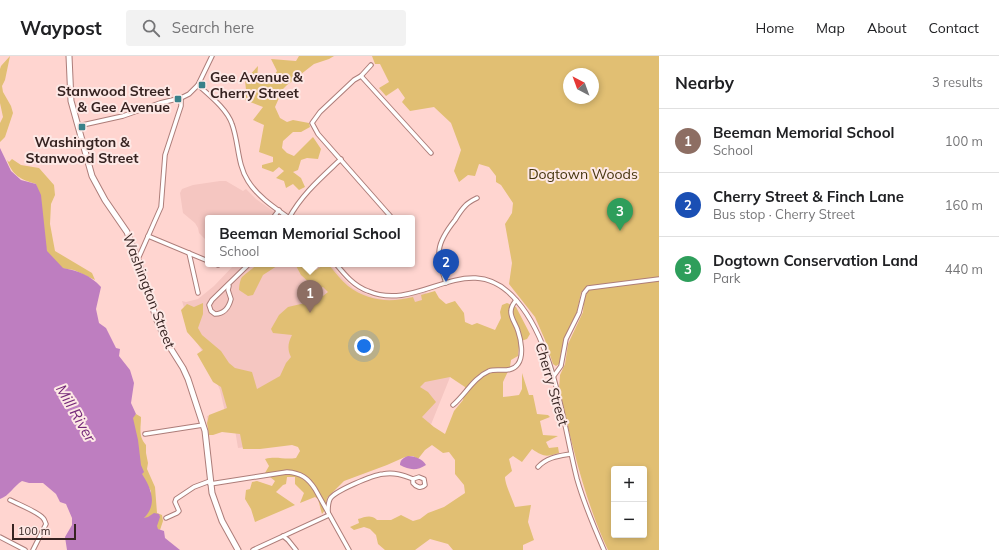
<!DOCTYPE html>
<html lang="en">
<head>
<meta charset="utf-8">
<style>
	:root { --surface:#fff; --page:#f2f2f2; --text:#202124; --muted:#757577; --line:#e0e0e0; --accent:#7c3aed }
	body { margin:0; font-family:Mulish,sans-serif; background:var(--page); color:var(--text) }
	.controls { position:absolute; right:12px; bottom:12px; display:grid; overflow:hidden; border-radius:4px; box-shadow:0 2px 6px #0003 }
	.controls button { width:36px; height:36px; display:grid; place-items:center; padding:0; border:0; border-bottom:1px solid var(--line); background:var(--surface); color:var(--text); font:20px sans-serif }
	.compass { position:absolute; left:563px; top:12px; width:36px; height:36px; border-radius:50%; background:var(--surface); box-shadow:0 2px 6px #0003; rotate:319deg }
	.scale { position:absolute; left:12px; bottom:10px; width:64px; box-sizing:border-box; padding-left:4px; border:2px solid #362321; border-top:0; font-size:11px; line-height:14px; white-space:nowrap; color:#362321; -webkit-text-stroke:3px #fde8e5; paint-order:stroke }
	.you { position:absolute; left:364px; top:290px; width:14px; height:14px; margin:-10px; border:3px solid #fff; border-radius:50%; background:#1a73e8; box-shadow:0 0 0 6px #1a73e833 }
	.badge { display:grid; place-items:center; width:26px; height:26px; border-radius:50%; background:var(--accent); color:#fff; font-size:13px; font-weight:700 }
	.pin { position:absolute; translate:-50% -33px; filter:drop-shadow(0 1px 2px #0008) }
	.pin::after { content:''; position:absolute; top:21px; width:14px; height:12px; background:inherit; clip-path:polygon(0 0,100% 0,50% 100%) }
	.popup { position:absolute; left:205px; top:159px; width:210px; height:52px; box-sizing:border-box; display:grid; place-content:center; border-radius:4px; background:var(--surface); filter:drop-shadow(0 1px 3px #0005); font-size:13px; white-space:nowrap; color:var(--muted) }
	.popup b { font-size:15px; color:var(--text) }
	.popup::after { content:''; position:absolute; left:50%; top:100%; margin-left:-8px; border:8px solid transparent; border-top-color:var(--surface) }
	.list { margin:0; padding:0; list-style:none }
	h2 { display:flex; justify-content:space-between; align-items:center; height:52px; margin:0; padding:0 16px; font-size:17px }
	h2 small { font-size:13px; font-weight:400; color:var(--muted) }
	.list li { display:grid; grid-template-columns:26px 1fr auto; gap:12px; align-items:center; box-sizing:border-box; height:64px; padding:0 16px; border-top:1px solid var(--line) }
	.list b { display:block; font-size:15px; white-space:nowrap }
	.list p { margin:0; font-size:13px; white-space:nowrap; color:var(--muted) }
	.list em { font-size:13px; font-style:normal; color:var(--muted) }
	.icon { flex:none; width:22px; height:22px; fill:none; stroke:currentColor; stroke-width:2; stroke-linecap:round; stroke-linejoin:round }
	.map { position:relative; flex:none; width:659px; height:494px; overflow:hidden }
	header { display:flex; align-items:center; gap:24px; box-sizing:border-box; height:56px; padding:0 20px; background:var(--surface); border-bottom:1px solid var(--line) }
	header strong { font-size:19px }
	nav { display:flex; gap:22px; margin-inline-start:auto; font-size:14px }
	.search { width:280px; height:36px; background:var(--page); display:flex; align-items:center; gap:10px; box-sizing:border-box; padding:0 14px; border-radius:4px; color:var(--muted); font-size:15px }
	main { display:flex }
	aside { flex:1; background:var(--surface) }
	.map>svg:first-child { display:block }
	.built { fill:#f5c6c1 }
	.green { fill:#e1bf73; fill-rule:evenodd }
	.water { fill:#be7ec0 }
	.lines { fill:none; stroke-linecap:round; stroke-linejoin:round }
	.minor-casing { stroke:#ad7d79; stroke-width:5.5 }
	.secondary-casing { stroke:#ad7d79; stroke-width:7 }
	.minor { stroke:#fff; stroke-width:3.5 }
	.secondary { stroke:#fff; stroke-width:5 }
	.poi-dot { fill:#398189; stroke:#fde8e5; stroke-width:1.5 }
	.labels { text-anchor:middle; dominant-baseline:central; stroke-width:4; stroke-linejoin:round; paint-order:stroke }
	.poi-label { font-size:14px; font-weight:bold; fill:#362321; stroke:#fde8e5; text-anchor:start }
	.park-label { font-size:14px; fill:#45340d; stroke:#fde8e5 }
	.street-label { font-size:14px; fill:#362321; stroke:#fde8e5 }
	.water-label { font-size:15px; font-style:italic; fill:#742879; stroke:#fde8e5 }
</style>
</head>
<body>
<header>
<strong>Waypost</strong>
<div class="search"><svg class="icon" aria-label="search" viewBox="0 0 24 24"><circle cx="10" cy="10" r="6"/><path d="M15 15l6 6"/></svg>Search here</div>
<nav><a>Home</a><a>Map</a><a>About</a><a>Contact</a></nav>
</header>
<main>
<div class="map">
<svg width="659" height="494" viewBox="0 0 659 494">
	<rect width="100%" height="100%" fill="#ffd5d0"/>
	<g class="built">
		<path d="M220,125H226L243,135L246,133L256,143L283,162H208V183L206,184L199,177L198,172L195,167L183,157L180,137L182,133L193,129Z"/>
		<path d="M235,208H329L353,232L373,241L382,243H398L426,236L427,240L465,284L430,371L299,384L238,392L235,374L210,377L207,360L225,356L220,334L206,302L192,278L182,245L186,246L198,243L214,230Z"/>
	</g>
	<g class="green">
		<path d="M10,0L5,24L2,30L3,36L11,50L13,57L5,81L0,86V67L3,61L0,47V13L1,10Z"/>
		<path d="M299,0H334L329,3L314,8L287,29L283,33L275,51L280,62L287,66L293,64L309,67L310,71L301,76H293L283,85L282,92L287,97L294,100L313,81L321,93L318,103L307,102L301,104L298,114L293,116L301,122L305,131L299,134L293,128L286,132L284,125L276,122L284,115L279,111L273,116L262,112V109L273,106V101L259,96L264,69L253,64L263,51L245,44L241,40L246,34L245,24L258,10L257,24L273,21L277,15L271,3L296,5Z"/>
		<path d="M372,0H659V494H608C584,443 572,388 559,333L560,319L565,308L568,288L583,256L584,244L588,234H591L590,229L587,230L581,237L577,256L564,285L559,308L556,310L553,308L545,284L535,261L509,228L512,207L505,168L512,157L513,147L501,129L496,126V120L489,111L479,108L475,120L468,119L459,126L454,115L461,94L451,67L434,51L410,55L402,46L405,42L398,32L386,40L379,32L389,26L380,8H375ZM569,18H593V42H569ZM614,413H644V479H614Z"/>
		<path d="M12,103L21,109L39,112L54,129L55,139L51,148L50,168L55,195L92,217L95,224L74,214L60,212L48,204L36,128C20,123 13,120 7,104L9,106Z"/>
		<path d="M257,208H280L263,219L253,239L248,240L239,234C239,230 240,224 242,221C247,216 252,214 257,208Z"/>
		<path d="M295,208H307L316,214L322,210L329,209C335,216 341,224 348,230C368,245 389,247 413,241L415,246L422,244L421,239L435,235L439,242L446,248L455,245L464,257L465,266L472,269L477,267L495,274L501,262L500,256L502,249L507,247L516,251L530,278L527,283L518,286L519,290L518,300L511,304L510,311L503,326V341L519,339L522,333V317L529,339H533L537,358L548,359L550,361L540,365L543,379L558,380L546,386L549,392L558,391L559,397C546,401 544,401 532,393L522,406L513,400L509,403L512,415L505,421C505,428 512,442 515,451L531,449L528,466L534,484L523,489V494H453L448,488L430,483L415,494H385L378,488L376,479L370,473L364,471L354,474L350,471L359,467L358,463C365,461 371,458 377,464H391L401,459L413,465L420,463L428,457L444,451L465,437L464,429L455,418V404L449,396L443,397L432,389L425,394L418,403L413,400L405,401L387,409L344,425L327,442L325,454L322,458L318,443L315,441L300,447L304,437L295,428V421H287L286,428L283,429L276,436L295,449L255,466L251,453L245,443L246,434L250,433L252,426L257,425L272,430L275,425L265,417L269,410L265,403C277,400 284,404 296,402L300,395L298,391L292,389L260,393H243L240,378L222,376L213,379H209L207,367L209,359L227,352L221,331L213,326L197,298L203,294L187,276L181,254L187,248L194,251L203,247V258L198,272L202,279L221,295L229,307L235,312L252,316L257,333L280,320L286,307L291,301C287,293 288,287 292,279L273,277L271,273L279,259L288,251L305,247L311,241L323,240L328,236L323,231L317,234L301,219ZM450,321L465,331L463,344L454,355L445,378L434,371L422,361L436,346L428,336L420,331L425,326Z"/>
		<path d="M136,358L141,361C141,372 138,380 146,389V397L148,407L147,413L155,431L157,457L162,459L163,465L160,474L156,472L144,462L151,435L140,418L132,362Z"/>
	</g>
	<g class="water">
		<path d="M0,92L11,115L21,124L36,128L41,139L47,195L63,212C79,215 90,219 101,231L96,253L99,267L106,272L116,292L120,293L119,300L130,314L134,327L131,347L136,358L133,362L138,384L141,409L144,416L142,418C151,432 158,448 144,462L148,461L154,457L159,458L160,461L157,470L158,473L164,475L165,482L180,494H67L65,481L72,469V462L66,448L60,446L56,438L43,427H29L22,425C14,430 9,440 0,443Z"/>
		<path d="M408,400C414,400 423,403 426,409C417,415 409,414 400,409C400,404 403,402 408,400Z"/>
	</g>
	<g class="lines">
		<g class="minor-casing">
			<g id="minor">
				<path d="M371,9L361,20L354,24L320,56L312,67L318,78L392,162"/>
				<path d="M361,20L431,97"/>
				<path d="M198,29C209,39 227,53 232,68C239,87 237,108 248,125C257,140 275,152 289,162"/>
				<path d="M78,70L123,60L160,47L181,42L189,38L198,29L212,0"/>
				<path d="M273,162L279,154"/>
				<path d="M289,162C302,138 321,122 341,103"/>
				<path d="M148,180L208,205"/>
				<path d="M189,197L198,237"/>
				<path d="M138,203L161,151L165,99L181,50V42"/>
				<path d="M216,208L218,209"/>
				<path d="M336,208C345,219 354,230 368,235C421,258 469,188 517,245C555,289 563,368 577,423C584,448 594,471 604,494"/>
				<path d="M446,227C436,197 435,189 455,164C458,159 462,153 466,149C469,146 473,144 477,142"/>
				<path d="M229,230L228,234L231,243C229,251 224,258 215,258L211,255L209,249L212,244L249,208"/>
				<path d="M553,321L561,310L566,283L579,257L584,237L588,232L659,223"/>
				<path d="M453,349C466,338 473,322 489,315C498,312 511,318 518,308C524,300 521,284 518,275C516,268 510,261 511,255C511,250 514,247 516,244"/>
				<path d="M145,378L203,369"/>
				<path d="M538,411C547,401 559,400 571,398"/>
				<path d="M210,428L287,416C301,417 308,422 315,433L349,494"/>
				<path d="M10,444C18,448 38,456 43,462C45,464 45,466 46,468L33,494"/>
				<path d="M328,456C328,452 328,447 330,443C334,435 373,419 383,418C394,416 403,419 413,423L419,421L424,423L425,429C421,433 416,431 413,427V423"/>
				<path d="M166,462L177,457L179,455L175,446L176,443L194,431L210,425"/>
				<path d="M283,480L288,484L296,494"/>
				<path d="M0,481L25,494"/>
				<path d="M253,494L329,459"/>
			</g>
		</g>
		<g class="secondary-casing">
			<path id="secondary" d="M69,0L71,45L92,120L105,144L127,176L138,204L156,262L166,285L183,312L188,323L205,375L212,437L222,465L238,494"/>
		</g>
		<use href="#minor" class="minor"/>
		<use href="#secondary" class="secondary"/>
	</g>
	<g class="poi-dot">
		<rect x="198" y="25" width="8" height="8" rx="2"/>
		<rect x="174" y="39" width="8" height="8" rx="2"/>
		<rect x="78" y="67" width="8" height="8" rx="2"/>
	</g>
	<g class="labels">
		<g class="poi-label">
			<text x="210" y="21">Gee Avenue &amp;<tspan x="210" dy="16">Cherry Street</tspan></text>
			<text x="170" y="35" text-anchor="end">Stanwood Street<tspan x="170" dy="16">&amp; Gee Avenue</tspan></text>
			<text x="82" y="86" text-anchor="middle">Washington &amp;<tspan x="82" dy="16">Stanwood Street</tspan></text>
		</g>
		<g class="park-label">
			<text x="583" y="118">Dogtown Woods</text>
		</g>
		<g class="street-label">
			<text transform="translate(149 235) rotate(69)">Washington Street</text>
			<text transform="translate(552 328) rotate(74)">Cherry Street</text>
		</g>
		<g class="water-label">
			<text transform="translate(76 357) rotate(60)">Mill River</text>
		</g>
	</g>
</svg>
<div class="controls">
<button>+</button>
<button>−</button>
</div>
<svg class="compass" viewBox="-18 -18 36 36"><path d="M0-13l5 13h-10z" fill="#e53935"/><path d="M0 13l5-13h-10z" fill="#757577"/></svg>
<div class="scale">100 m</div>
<div class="you"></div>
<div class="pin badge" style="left:310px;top:257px;background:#8d6e63">1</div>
<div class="popup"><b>Beeman Memorial School</b>School</div>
<div class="pin badge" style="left:446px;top:226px;background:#1a4fb4">2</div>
<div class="pin badge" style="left:620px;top:175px;background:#2e9e5b">3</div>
</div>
<aside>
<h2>Nearby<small>3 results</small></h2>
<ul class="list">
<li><span class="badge" style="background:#8d6e63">1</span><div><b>Beeman Memorial School</b><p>School</p></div><em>100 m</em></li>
<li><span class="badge" style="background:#1a4fb4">2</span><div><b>Cherry Street &amp; Finch Lane</b><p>Bus stop · Cherry Street</p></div><em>160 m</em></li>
<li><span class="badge" style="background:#2e9e5b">3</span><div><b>Dogtown Conservation Land</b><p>Park</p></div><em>440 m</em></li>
</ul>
</aside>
</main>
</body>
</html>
